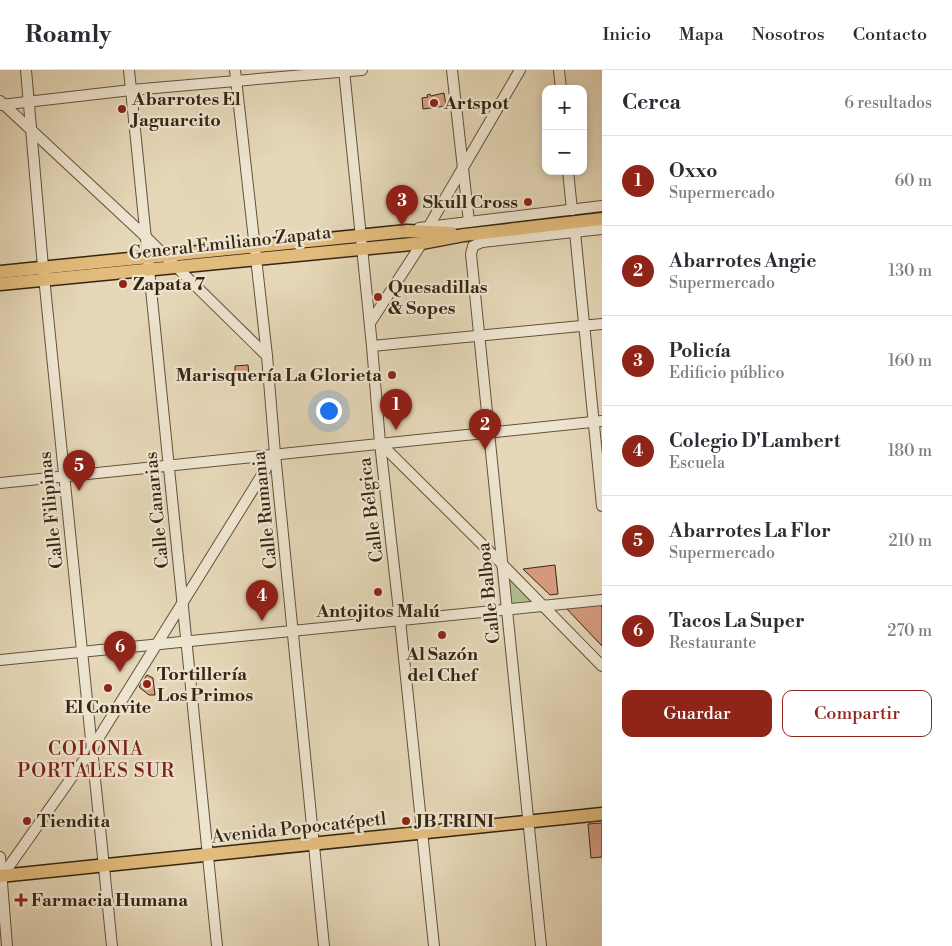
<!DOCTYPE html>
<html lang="es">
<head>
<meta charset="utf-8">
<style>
	:root { --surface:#fff; --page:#f2f2f3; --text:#2b2b33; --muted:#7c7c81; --line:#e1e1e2; --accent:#8f2418 }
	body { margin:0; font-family:"Libre Bodoni",serif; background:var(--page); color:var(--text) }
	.controls { position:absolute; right:15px; top:15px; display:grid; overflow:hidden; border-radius:10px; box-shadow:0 2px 8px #0003 }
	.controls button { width:45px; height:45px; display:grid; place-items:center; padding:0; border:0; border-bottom:1px solid var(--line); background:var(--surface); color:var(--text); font:25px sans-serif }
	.you { position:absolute; left:328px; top:340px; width:18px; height:18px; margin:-12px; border:4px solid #fff; border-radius:50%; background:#1a73e8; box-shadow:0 0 0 8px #1a73e833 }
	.badge { display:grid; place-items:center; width:32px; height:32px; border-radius:50%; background:var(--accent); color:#fff; font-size:16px; font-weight:700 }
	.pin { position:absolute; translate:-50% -41px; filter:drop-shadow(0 1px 2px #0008) }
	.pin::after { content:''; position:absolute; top:26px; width:18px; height:15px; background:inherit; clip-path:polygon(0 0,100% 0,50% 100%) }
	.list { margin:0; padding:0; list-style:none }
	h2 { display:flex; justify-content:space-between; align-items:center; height:65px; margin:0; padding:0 20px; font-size:21px }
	h2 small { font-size:16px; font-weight:400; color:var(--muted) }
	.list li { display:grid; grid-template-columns:32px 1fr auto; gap:15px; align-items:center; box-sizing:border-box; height:90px; padding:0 20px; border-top:1px solid var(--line) }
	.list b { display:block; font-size:19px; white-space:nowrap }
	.list p { margin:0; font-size:16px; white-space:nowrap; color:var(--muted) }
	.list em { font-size:16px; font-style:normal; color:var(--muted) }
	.actions { display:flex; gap:10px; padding:15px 20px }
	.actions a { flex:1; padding:11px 0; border:1px solid var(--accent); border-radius:10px; text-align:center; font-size:18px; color:var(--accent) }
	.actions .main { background:var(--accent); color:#fff }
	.map { position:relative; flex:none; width:602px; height:876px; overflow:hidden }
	header { display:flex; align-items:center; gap:30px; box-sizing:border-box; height:70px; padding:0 25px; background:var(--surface); border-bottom:1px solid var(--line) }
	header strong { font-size:24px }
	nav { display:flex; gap:28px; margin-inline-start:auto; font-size:18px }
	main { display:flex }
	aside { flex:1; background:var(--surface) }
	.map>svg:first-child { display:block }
	.green { fill:#b2bf90; stroke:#747252 }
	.building { fill:#d89c81; stroke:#362514 }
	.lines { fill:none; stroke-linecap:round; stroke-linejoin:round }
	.minor-casing { stroke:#62523d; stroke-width:12 }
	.major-casing { stroke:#362514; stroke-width:15 }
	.minor { stroke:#eee5d0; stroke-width:10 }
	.major { stroke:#e2bc7c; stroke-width:12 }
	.poi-dot { fill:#8f2418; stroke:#eee5d0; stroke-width:2 }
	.labels { text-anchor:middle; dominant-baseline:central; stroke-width:4.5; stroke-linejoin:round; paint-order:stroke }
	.poi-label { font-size:18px; font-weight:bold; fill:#362514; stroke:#eee5d0; text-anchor:start }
	.street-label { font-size:18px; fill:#362514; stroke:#eee5d0 }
	.neighbourhood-label { font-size:19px; letter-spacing:1px; fill:#7a1f14; stroke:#eee5d0 }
</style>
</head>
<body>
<header>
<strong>Roamly</strong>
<nav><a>Inicio</a><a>Mapa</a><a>Nosotros</a><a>Contacto</a></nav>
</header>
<main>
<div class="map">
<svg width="602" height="876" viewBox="0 0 602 876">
	<rect width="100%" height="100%" fill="#e5d7b7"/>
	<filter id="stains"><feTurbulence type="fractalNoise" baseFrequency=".004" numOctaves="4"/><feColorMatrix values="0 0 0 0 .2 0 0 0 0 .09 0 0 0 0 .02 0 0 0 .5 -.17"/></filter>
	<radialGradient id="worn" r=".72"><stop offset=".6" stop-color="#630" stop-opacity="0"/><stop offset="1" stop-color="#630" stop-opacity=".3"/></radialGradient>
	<path class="green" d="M502,494L543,536L507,538Z"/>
	<g class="building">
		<path d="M444,23L446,36L423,39L422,28L428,27L427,25L430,24L431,26Z"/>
		<path d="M248,295L249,304L235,306V296Z"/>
		<path d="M555,495L558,524L550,525L523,499Z"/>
		<path d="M598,533L602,537V576L565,537Z"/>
		<path d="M147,605L153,608L155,625H149L139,617Z"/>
		<path d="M602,753V787L591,788L588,754Z"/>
	</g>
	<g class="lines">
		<g class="minor-casing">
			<g id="minor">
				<path d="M26,0L43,197L112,876"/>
				<path d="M129,0L217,876"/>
				<path d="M235,0L267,286L275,384L324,876"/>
				<path d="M344,0L372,276L380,373L400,550L434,876"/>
				<path d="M452,0L469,152"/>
				<path d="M559,0L561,19"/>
				<path d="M0,31L146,167L267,286"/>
				<path d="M0,35L131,20L362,0"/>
				<path d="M568,101L572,140"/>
				<path d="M429,156L520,0"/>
				<path d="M419,158L602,136"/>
				<path d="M575,162L602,436"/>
				<path d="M370,253L422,173"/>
				<path d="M372,276L602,254"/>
				<path d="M380,373L502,494L602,596"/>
				<path d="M0,413L602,351"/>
				<path d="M0,590L602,530"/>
				<path d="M0,787L7,876"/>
				<path d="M0,809L91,680L275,384"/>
				<path d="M541,876L471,184L473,176L482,172L602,159"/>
			</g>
		</g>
		<g class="major-casing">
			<g id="major">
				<path d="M0,202L407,161L451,163"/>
				<path d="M0,214L422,173L464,165L602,149"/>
				<path d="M0,806L602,744"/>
			</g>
		</g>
		<use href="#minor" class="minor"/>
		<use href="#major" class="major"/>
	</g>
	<g class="poi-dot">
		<circle cx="434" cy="33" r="5"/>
		<circle cx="122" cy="39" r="5"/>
		<circle cx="528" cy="132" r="5"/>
		<circle cx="123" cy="214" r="5"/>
		<circle cx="378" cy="227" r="5"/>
		<circle cx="392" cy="305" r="5"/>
		<circle cx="378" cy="522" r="5"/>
		<circle cx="442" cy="565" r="5"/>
		<circle cx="147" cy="614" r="5"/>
		<circle cx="108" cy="618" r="5"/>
		<circle cx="27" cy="751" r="5"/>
		<circle cx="406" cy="751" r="5"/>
		<path d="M18.5 822.5h5v5h5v5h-5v5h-5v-5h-5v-5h5z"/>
	</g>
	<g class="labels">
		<g class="poi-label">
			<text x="132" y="29">Abarrotes El<tspan x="132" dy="21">Jaguarcito</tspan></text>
			<text x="444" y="33">Artspot</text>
			<text x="518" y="132" text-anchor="end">Skull Cross</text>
			<text x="133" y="214">Zapata 7</text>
			<text x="388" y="217">Quesadillas<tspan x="388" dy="21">&amp; Sopes</tspan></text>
			<text x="382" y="305" text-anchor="end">Marisquería La Glorieta</text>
			<text x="378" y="541" text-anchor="middle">Antojitos Malú</text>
			<text x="442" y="584" text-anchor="middle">Al Sazón<tspan x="442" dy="21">del Chef</tspan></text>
			<text x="157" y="604">Tortillería<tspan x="157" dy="21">Los Primos</tspan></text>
			<text x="108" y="637" text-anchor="middle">El Convite</text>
			<text x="37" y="751">Tiendita</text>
			<text x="416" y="751">JB TRINI</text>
			<text x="31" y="830">Farmacia Humana</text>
		</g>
		<g class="street-label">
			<text transform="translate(230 173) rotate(-6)">General Emiliano Zapata</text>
			<text transform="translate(51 440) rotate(-96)">Calle Filipinas</text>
			<text transform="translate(157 440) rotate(-96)">Calle Canarias</text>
			<text transform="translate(265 440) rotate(-96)">Calle Rumania</text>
			<text transform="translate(371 440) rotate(-97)">Calle Bélgica</text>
			<text transform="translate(489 523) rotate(-96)">Calle Balboa</text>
			<text transform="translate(299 758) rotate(-6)">Avenida Popocatépetl</text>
		</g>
		<g class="neighbourhood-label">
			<text x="96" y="679">COLONIA<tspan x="96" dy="22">PORTALES SUR</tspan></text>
		</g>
	</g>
	<rect width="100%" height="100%" filter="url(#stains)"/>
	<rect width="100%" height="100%" fill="url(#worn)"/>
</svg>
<div class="controls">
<button>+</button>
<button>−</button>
</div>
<div class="you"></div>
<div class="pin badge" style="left:396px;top:360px">1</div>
<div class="pin badge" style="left:485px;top:380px">2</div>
<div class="pin badge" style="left:402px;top:156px">3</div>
<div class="pin badge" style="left:262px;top:551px">4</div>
<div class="pin badge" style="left:79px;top:421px">5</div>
<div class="pin badge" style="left:120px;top:602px">6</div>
</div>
<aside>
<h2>Cerca<small>6 resultados</small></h2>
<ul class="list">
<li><span class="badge">1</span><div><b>Oxxo</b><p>Supermercado</p></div><em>60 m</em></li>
<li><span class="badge">2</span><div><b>Abarrotes Angie</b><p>Supermercado</p></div><em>130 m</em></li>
<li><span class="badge">3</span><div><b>Policía</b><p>Edificio público</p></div><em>160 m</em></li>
<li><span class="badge">4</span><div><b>Colegio D'Lambert</b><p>Escuela</p></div><em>180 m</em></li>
<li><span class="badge">5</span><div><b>Abarrotes La Flor</b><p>Supermercado</p></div><em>210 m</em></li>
<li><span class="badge">6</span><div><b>Tacos La Super</b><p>Restaurante</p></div><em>270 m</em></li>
</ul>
<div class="actions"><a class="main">Guardar</a><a>Compartir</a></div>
</aside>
</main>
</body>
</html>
